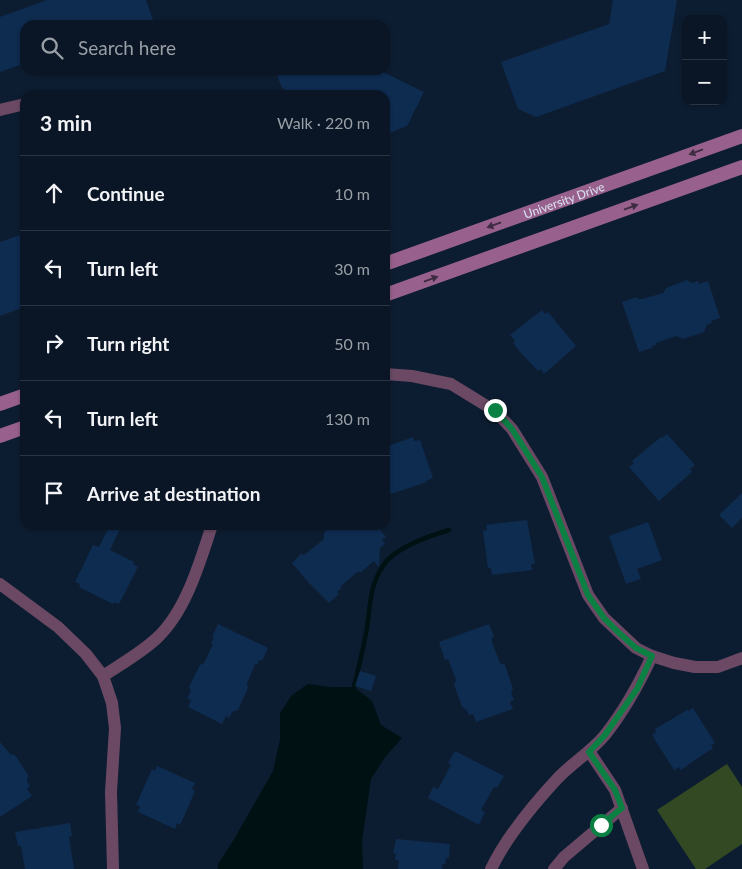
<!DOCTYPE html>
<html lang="en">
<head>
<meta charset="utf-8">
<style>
	:root { --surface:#0a1625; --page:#182332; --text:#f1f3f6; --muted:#999fa7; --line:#2a3542 }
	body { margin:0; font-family:Lato,sans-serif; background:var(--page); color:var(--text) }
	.controls { position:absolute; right:15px; top:15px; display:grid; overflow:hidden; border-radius:10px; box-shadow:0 1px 4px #0004 }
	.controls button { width:45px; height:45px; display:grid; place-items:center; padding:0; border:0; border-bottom:1px solid var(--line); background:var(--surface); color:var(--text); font:25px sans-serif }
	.stop { position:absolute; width:15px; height:15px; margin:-11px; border:4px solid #0b8043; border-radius:50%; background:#fff }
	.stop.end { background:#0b8043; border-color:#fff; box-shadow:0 1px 5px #0008 }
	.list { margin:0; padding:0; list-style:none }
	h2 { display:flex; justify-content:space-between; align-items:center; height:65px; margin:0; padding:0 20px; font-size:21px }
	h2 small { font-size:16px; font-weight:400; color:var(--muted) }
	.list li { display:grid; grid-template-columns:32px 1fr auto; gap:15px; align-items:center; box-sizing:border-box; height:75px; padding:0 20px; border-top:1px solid var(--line) }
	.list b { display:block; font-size:19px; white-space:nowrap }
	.list em { font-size:16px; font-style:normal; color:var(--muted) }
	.icon { flex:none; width:28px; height:28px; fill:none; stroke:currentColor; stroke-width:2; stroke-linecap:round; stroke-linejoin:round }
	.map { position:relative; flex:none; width:742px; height:869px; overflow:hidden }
	.search { position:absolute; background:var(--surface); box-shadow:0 1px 4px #0004; left:20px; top:20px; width:370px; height:55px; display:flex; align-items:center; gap:12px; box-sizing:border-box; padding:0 18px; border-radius:15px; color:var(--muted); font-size:19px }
	.panel { position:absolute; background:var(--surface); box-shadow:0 1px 4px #0004; left:20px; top:90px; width:370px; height:440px; border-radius:15px }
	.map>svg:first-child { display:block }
	.green { fill:#334923 }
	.water { fill:#001113 }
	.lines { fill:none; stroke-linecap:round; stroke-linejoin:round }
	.stream { stroke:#001113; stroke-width:4.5 }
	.building { fill:#0e2b50 }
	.minor { stroke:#6b4964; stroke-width:12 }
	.secondary { stroke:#98618d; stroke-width:14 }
	.oneway { fill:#3f2b42 }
	.route { stroke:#0b8043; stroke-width:6 }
	.labels { text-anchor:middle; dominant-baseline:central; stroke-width:5; stroke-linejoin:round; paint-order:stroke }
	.street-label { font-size:12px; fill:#dae4f3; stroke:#030710 }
</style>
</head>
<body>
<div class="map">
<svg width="742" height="869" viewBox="0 0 742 869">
	<rect width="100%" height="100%" fill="#0d1d31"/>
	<path class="green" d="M727,764L742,787V844L705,869H696L657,810Z"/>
	<path class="water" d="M308,684L331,687H354L372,701L381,725L402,738L386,756L371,779L362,841L363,869H218V864L233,841L273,771L280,740V713L292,695Z"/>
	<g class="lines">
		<path class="stream" d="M353,691C358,671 363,649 367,628C370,606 370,585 383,566C394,548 429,536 449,530"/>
	</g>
	<g class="building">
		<path d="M47,0H146L155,25H25V63L0,72V17Z"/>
		<path d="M613,0H677L665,71L536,117L518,109L501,62L609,24Z"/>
		<path d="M275,70H379L424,92L407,126L385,135V95H296L282,88Z"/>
		<path d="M25,233V307L0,316V242Z"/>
		<path d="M687,280L692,283L698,281L699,284L708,281L720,318L711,321L712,323L707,325L704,332L683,339L676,336L656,343L657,345L652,346V348L639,352L622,302L637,297V299H642L663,293L666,288Z"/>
		<path d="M542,310L545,314L548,312L576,346L544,374L541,369L538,371L520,352L513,343L515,341L510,335Z"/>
		<path d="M667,434L695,465L690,469L692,472L659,501L629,467L634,463L632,461L661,437L662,438Z"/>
		<path d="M413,437L414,441L420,440L433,478L426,481L427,482L391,494L390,492L385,494V447Z"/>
		<path d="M742,493V518L732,528L719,515Z"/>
		<path d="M527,520L535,564H531L533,570L492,575L491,568H488L483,531L487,530L486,525Z"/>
		<path d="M648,522L662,560L637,569L641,579L626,584L609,536Z"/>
		<path d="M110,525L120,529L110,550L134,562L133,564L138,567L119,604L114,602L113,604L79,587L80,584L75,582L93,545L99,547Z"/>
		<path d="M331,525H376L386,537L382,540L385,544L380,548L379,567L374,561L361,572H357L340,587L342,588L337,592L339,594L329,603L308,582L292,563L301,554L304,555L324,539V533Z"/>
		<path d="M218,624L268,648L262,661L259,660L257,665L255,664L247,684L248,688L238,710L232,712L229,718L226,716L222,724L188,707L191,700L187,698L191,691L189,687L200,665L204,663L213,644L211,643L214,637H212Z"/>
		<path d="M489,624L494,636L492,638V642L500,663L505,665L513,689L511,693L514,700L510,702L513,709L476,722L473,714L469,715L467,710L462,707L454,685L456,680L448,659L445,660L439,642Z"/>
		<path d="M360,671L376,676L371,691L355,686Z"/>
		<path d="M693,708L715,743L711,745L713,748L692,762L681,770L679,767L674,770L652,735L656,732L655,729L687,710L688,711Z"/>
		<path d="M0,742L10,754L15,755L28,775L27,781L30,786L27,789L32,796L0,817Z"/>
		<path d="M455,751L504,776L497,788L494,787L481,810L485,812L479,825L428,798L433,787L438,789L451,765L448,763Z"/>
		<path d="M157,766L195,783L192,789L195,791L185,814L180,825L177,823L175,829L138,812L140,806L136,805L152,769L155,771Z"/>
		<path d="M70,823L72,836L69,837L74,869H25L21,846H18L15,832Z"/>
		<path d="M396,839L450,844L449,858H446L445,864L442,865V869H398L399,860H395L396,854L393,853Z"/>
	</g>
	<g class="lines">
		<g class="minor">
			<path d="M0,110L25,104"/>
			<path d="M385,374L412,376L451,384L495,411L512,429L542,477L588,595L604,618L636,648L652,656L674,663L695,667H718L742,658"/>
			<path d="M0,584L58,627L86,654L103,676L112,703L115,728L111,792L113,869"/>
			<path d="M103,676C121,664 141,653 157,638C186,611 200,562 212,525"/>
			<path d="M589,751L615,790L643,869"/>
			<path d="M491,869C507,836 532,806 557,779C572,763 591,752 605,735C624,711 639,684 652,656"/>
			<path d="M554,869L564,857L622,808"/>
		</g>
		<g class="secondary">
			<path id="s1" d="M385,264L742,136"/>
			<path d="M385,295L742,167"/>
			<path d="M0,404L25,395"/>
			<path d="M0,436L25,427"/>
		</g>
	</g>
	<defs><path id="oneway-solid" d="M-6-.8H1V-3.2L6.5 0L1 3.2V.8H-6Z" transform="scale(1.25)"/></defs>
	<g class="oneway">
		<use href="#oneway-solid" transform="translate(696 152) rotate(160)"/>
		<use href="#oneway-solid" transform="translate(631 207) rotate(-20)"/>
		<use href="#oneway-solid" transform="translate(494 225) rotate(160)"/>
		<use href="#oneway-solid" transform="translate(431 279) rotate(-20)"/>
	</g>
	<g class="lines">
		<path class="route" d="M495,410L512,429L542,477L588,595L604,618L619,633L636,648L652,656L637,689L605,735L589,752L615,790L622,808L601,825"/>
	</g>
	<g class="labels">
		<g class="street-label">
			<text stroke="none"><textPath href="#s1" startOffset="190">University Drive</textPath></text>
		</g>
	</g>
</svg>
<div class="controls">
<button>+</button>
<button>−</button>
</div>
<div class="stop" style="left:601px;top:825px"></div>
<div class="stop end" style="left:495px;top:410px"></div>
<div class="search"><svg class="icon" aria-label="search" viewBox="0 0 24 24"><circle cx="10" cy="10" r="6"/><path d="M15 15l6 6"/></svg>Search here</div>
<section class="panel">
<h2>3 min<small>Walk · 220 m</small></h2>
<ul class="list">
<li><svg class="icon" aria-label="ahead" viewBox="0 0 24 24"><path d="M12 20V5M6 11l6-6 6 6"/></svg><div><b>Continue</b></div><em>10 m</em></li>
<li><svg class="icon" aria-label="left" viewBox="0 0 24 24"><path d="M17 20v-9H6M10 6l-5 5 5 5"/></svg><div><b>Turn left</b></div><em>30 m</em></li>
<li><svg class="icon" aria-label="right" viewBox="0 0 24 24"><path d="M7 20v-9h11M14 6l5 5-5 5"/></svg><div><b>Turn right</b></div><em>50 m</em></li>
<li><svg class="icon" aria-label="left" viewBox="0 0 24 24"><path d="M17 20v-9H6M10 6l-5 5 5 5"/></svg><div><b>Turn left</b></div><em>130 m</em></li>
<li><svg class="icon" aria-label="arrive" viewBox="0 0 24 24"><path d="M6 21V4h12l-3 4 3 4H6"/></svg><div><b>Arrive at destination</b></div></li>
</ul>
</section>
</div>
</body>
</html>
